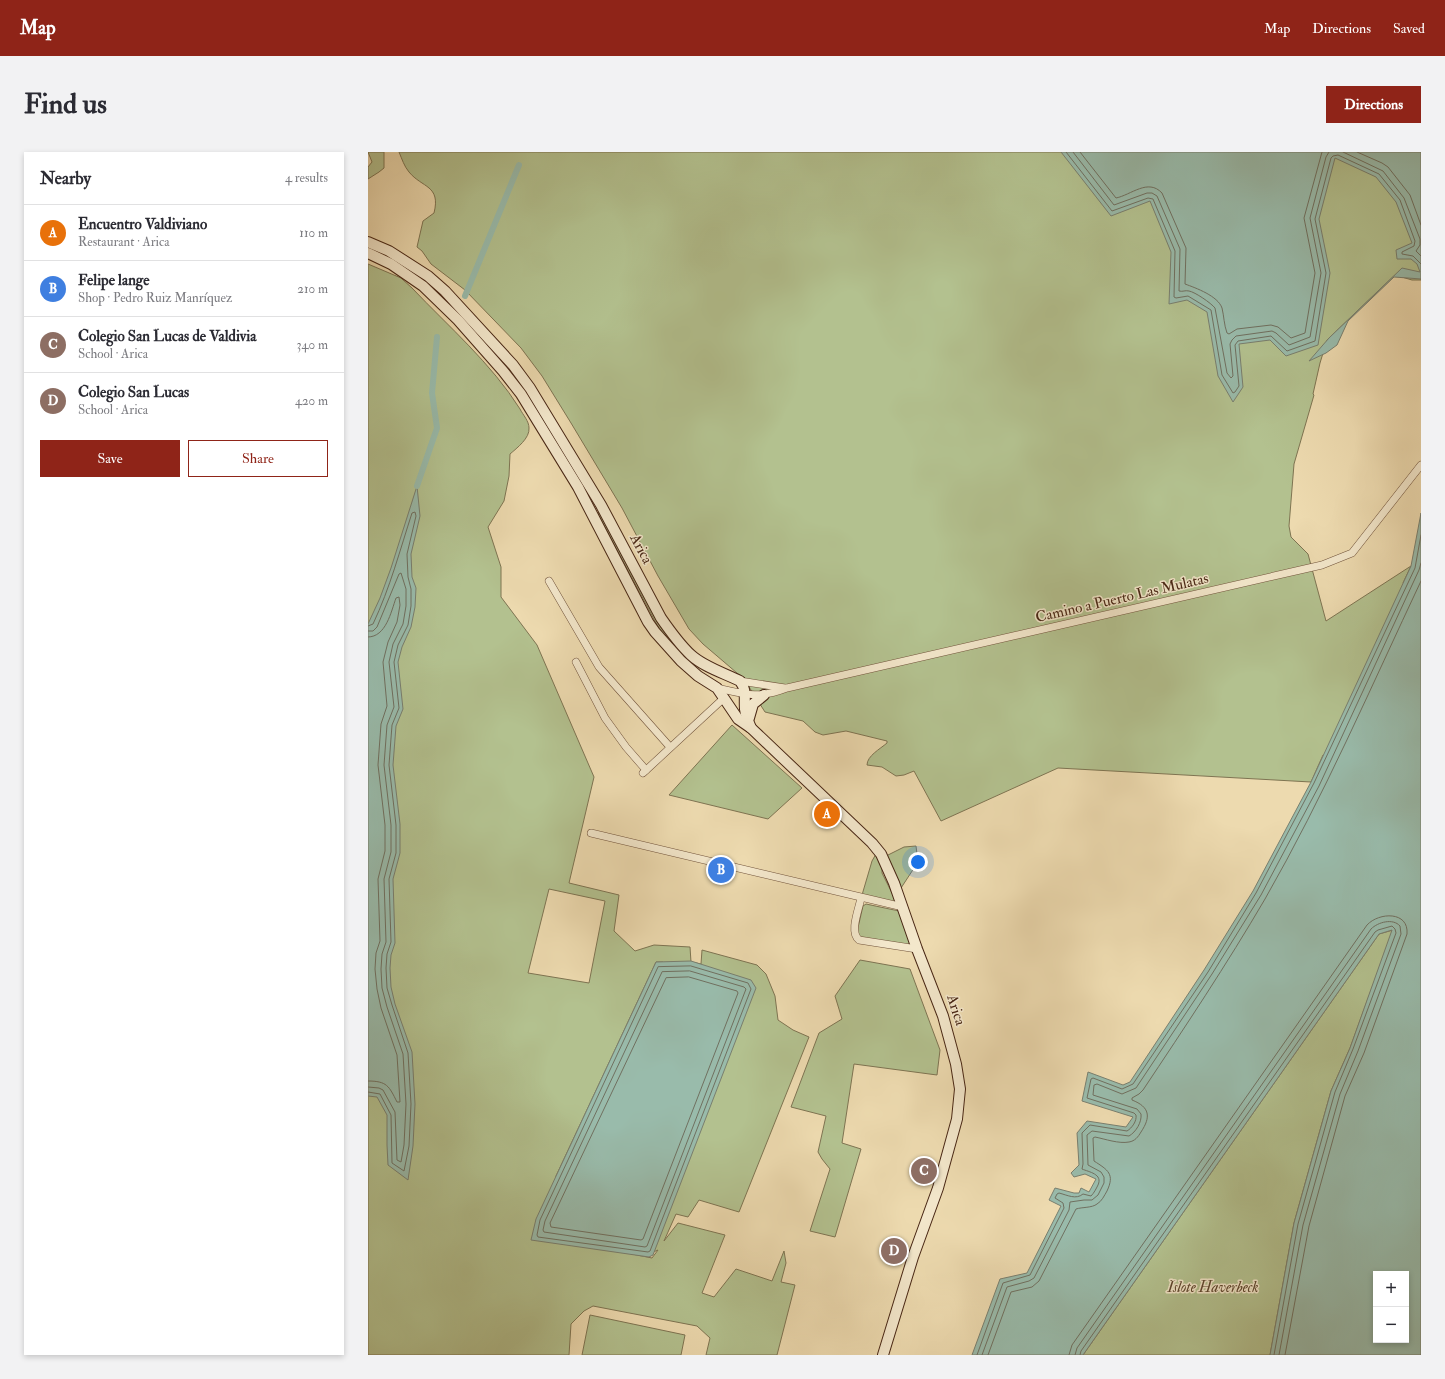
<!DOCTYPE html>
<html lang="en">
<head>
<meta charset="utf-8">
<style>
	:root { --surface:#fff; --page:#f2f2f3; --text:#2b2b33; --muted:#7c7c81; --line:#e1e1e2; --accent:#8f2418 }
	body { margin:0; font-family:"IM FELL Double Pica",serif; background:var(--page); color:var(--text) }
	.controls { position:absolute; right:12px; bottom:12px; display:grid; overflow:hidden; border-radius:0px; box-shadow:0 2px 6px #0003 }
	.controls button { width:36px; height:36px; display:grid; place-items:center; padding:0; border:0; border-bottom:1px solid var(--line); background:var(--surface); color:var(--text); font:20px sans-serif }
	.you { position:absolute; left:550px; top:710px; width:14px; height:14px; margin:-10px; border:3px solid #fff; border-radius:50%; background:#1a73e8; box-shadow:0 0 0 6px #1a73e833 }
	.badge { display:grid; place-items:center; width:26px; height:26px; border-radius:50%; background:var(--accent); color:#fff; font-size:13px; font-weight:700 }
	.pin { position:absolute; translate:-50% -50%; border:2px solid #fff; box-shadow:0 1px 4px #0006 }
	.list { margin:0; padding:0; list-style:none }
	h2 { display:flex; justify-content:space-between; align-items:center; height:52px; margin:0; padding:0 16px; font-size:17px }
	h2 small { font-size:13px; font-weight:400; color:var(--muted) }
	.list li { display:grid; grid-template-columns:26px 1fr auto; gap:12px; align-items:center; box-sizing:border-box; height:56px; padding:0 16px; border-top:1px solid var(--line) }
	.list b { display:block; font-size:15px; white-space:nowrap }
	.list p { margin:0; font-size:13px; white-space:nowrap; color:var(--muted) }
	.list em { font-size:13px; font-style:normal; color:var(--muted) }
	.actions { display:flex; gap:8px; padding:12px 16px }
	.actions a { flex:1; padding:9px 0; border:1px solid var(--accent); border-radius:0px; text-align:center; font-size:14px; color:var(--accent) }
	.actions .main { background:var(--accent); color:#fff }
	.map { position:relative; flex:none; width:1053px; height:1203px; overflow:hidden; border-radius:0px }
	header { display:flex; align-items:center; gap:24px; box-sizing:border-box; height:56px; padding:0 20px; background:var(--accent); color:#fff }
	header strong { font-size:19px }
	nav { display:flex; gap:22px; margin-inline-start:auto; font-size:14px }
	.intro { display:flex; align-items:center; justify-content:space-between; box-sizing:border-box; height:96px; padding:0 24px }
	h1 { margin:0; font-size:28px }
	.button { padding:10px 18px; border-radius:0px; background:var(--accent); color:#fff; font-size:14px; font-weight:700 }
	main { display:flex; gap:24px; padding:0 24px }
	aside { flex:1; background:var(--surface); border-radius:0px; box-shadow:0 2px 6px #0003 }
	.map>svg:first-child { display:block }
	.green { fill:#b3c18f; stroke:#7e7452; fill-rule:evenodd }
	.water { fill:#99bbab; stroke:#797f6f; fill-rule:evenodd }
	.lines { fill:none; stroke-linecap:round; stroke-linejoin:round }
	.shore { stroke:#707060; stroke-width:1 }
	.canal { stroke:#99bbab; stroke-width:6 }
	.street-casing { stroke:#71533b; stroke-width:8 }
	.secondary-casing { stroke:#482614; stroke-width:12 }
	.street { stroke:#f3e7cb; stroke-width:7 }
	.secondary { stroke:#f3e7cb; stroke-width:10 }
	.labels { text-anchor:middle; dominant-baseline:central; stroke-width:3; stroke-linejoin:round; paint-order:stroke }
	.street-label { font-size:15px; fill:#482614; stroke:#f3e7cb }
	.park-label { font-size:15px; font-style:italic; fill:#5d452d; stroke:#f3e7cb }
</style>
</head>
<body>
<header>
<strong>Map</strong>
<nav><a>Map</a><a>Directions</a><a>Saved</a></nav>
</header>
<div class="intro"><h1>Find us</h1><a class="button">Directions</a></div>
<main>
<aside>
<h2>Nearby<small>4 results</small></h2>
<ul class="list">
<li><span class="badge" style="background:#e8710a">A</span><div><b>Encuentro Valdiviano</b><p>Restaurant · Arica</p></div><em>110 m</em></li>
<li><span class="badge" style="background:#3f7fe0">B</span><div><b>Felipe lange</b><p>Shop · Pedro Ruiz Manríquez</p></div><em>210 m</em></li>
<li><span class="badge" style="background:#8d6e63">C</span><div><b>Colegio San Lucas de Valdivia</b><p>School · Arica</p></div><em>340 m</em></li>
<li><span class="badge" style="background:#8d6e63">D</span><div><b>Colegio San Lucas</b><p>School · Arica</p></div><em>420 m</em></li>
</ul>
<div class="actions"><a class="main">Save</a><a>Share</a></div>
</aside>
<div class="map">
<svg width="1053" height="1203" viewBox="0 0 1053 1203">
	<rect width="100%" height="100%" fill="#eddaaf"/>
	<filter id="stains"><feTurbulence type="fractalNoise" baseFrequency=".005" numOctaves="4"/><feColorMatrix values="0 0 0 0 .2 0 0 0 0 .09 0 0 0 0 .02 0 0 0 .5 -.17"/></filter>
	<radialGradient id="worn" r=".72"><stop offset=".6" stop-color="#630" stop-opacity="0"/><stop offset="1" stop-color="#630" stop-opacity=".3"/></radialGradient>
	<g class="green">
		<path d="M0,0H16V16L11,20L0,27V15L4,10Z"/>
		<path d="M31,0H1053V128H1044L1027,123L959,188L952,211L945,242L946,243L926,312L921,374L923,385L940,402L958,469L1043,414L1035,431L1049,429L1047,456L1026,501L999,546L982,571L970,596L961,603H955L943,630L690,616L573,669L546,619L536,623L528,624L514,615L499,613C499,604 512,597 519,591V589L478,579L455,583L447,580L435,569L397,560L376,527L335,492L321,477L290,424L254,356L203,271L174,224L153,196L97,138L63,112L54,99L49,95L55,69L66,61C73,33 54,36 41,20C36,14 34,7 31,0Z"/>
		<path d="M0,112L33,126L44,136C81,175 123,211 152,257C155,263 161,269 161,276C162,286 149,296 142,302L141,324L136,349L120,375L133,415V445L169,493L226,625L201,731L251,743L246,779L267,799L286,793L322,795L323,810L333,812L334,798L389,813L398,822L407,844L410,868L425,878L441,885L371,1060L331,1048L320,1065L308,1062L296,1089L310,1071L357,1083L334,1141L346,1145L368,1117L404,1129L416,1099L418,1111L413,1130L427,1133L409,1203H338L342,1186L329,1174L225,1154L216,1159L203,1172L201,1203H0ZM181,737L237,749L221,831L160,821ZM288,810H295L188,1025V1024ZM244,1098L283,1101L290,1098L284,1106Z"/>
		<path d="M231,360H232L314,499L312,502L301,491L288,471L230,362Z"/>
		<path d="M364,573L434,636L400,667L301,643Z"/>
		<path d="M548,694L550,710L533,736L531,734L518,705L520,703L536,695Z"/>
		<path d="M508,702L514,715V721L527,747V749L524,751L494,743L504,709Z"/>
		<path d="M498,752L531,759L542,791L539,793L492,785L489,780L495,754Z"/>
		<path d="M1025,778L982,896L963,939L926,1071L902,1203H715L1011,782Z"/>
		<path d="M492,808L542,817L572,898L569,923L486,912L474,991L493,997L467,1085L442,1079L462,1017L454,1007L450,1000L458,964L423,955L451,881L474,867L467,844Z"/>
		<path d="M222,1163L317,1183L313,1203H214Z"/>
	</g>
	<g class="water">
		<path d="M693,0H1053V127L1026,125L980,169L969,193L958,201L941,209L961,186L1034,116L1052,120L1049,112L1043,107H1029L1028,98L1044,91L1028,50L1008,25L967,6L951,67L962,121L950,193L918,204L902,188L871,192L875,235L865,250L850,224L839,160L819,148L801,152L803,100L782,49L743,64Z"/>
		<path d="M49,334L52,364L43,402L44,425L48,436L47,455L43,475L34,495L30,510L35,557L28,574L25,613L32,672V701L25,727L27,791L23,803L22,816L23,835L27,852L44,900L47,952L45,994L40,1028L20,1013L19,993V963L9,945L0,944V472L12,446L23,416Z"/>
		<path d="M1053,361V1203H902L926,1071L963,939L982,896L1024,778L1011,782L715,1203H604L632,1127L659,1121L693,1054L681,1048L687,1036L706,1041H711L713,1036L721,1040L728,1027L717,1022L706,1025L703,1021L711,1013L709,981L719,969L758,975L765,965L714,949L720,920L755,933L762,930L836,818L885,739L943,630L1043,414ZM1008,1122H1038V1188H1008Z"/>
		<path d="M323,809L383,828L388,836L285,1103L281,1105L163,1088L168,1067L288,810Z"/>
	</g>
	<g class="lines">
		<g class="shore">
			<path d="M698,0L744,59L780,46L785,47L807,99L806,145L808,146L820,144L843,158L854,223L865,241L867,240L871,234L867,193L870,189L903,184L919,199L947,189L958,121L947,67L963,6L965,4L970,3L1011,22L1032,48L1047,89L1046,94L1034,100V102L1045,104L1053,112"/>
			<path d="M705,0L746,53L779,41H784L789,44L812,97L811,139C815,140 817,138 821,139C827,140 843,151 847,156L859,221L863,226L865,224L862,192L864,188L868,184L904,179L908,181L921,193L942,185L953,121L942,66L958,5L961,0"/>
			<path d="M712,0L748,46C763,43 780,26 794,41L818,96L817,132C828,136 850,144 854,156C856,164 856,173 859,181L861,182L869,177L903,173L910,175L923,186L937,181L947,121L936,66L954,0"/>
			<path d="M975,0L1015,19L1036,46L1052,87V93L1048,99L1053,104"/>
			<path d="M989,0L1014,11L1020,15L1042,43L1053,73"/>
			<path d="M0,474L5,472C22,436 32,398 44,361L47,360L48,364L39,402L40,425L43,437V454L40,473L30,493L26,510L31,556L24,573L21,613L28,673V701L21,727L23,790L19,802L18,816L19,836L24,853L40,901L43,952L41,994L36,1019L24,1011L23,963L12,942L0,940"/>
			<path d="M0,479H5L9,475L31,422L33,421L38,437V454L35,472L25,492L21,510L26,555L19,573L16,613L23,673V700L16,727L18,790L14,802L13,817L14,836L19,855L35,902L38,952L36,993L33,1010L29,1008L27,960L15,938L11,936L0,935"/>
			<path d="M0,485C18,485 23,460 28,446L31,445L32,453L29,470L20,490L15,510L19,554L13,572L10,613L17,673V699L10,727L12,789L8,801L7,817L9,837L13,856L29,903L32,950H29C21,934 19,929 0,929"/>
			<path d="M323,814L380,831L383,837L282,1099L280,1100L170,1085L169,1083L172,1068L290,815Z"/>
			<path d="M322,819L376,835L378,837L279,1094L277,1095L176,1080L175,1078L177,1069L294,820Z"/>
			<path d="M321,825L369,839L370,841L275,1087L273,1088L183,1075L182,1071L298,826Z"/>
			<path d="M609,1203L635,1131L662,1123L696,1056L695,1051L687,1046L689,1042L691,1041C699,1043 708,1048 715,1042L723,1044C726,1041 728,1037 730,1033C735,1022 721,1020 714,1017L715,1012L714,981L722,973L759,979C764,976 769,969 768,963L766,961L719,946L723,927L725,926L754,937L765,932L840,820L888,741L946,631L1047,416L1053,383"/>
			<path d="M614,1203L639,1135L661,1129L666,1126L701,1058L702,1050L716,1048H724L730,1043L736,1031V1025L733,1020L720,1013L719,983L724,979L761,984C768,980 774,970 773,962L769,957L725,943L726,933L729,932L754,942L768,936L844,822L893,743L951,634L1051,418L1053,411"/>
			<path d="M620,1203L643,1140L664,1135L671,1129L708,1057C714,1055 724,1056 729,1052C734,1049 736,1044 739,1039C747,1022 740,1018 726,1009L725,986L727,985C737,987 751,992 761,990C767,989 770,985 773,980C783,965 782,955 764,948V946L771,942L775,938C817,875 859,812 897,747C956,644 1003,535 1053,429"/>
			<path d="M701,1203L704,1193L999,773C1011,760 1041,759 1039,782L996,901L977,944L941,1074L917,1203"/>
			<path d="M707,1203L709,1196L1003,777C1010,770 1025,766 1032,774L1033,782L990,899L972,942L935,1073L911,1203"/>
			<path d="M712,1203L713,1199L1007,780L1010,778L1024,774L1027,777L1028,781L985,897L967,940L930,1072L906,1203"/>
		</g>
		<g class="canal">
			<path d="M97,144L151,13"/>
			<path d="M49,334L69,276L64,241L69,185"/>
		</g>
		<g class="street-casing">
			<g id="street">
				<path d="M181,429L231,515L302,595"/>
				<path d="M208,510L237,566L258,595L278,618"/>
				<path d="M372,529L417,536"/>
				<path d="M349,536C379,543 390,547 419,536L954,413L984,401L1053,313"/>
				<path d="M275,621L356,546"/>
				<path d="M223,681L535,755"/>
				<path d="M493,746C491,757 481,780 491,788L549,797"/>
			</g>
		</g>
		<g class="secondary-casing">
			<g id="secondary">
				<path d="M0,90L21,99L60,124L77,139L145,213L162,236L233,353L293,466C302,479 311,492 323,503C336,515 356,521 372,529C379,538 376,547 377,557C378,564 380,570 383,576"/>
				<path d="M0,101L23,112L55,134L90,168L135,219L153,242L210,335L280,470L287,480L313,509L330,524L349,536L370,567L383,576L504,691L513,702L526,731L549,797L575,864L588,912L592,937L589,967L570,1036L545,1105L515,1203"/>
				<path d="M381,566L385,552L396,543"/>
			</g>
		</g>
		<use href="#street" class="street"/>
		<use href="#secondary" class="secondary"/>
	</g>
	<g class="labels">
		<g class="street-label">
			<text transform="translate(273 397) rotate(62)">Arica</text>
			<text transform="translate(754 446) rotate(-13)">Camino a Puerto Las Mulatas</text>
			<text transform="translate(588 858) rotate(72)">Arica</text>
		</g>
		<g class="park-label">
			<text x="845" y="1135">Islote Haverbeck</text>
		</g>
	</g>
	<rect width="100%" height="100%" filter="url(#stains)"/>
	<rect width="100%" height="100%" fill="url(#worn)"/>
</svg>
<div class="controls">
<button>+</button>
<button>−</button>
</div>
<div class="you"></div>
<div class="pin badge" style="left:459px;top:662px;background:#e8710a">A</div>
<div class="pin badge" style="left:353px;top:718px;background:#3f7fe0">B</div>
<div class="pin badge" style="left:556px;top:1019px;background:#8d6e63">C</div>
<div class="pin badge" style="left:526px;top:1099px;background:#8d6e63">D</div>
</div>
</main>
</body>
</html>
